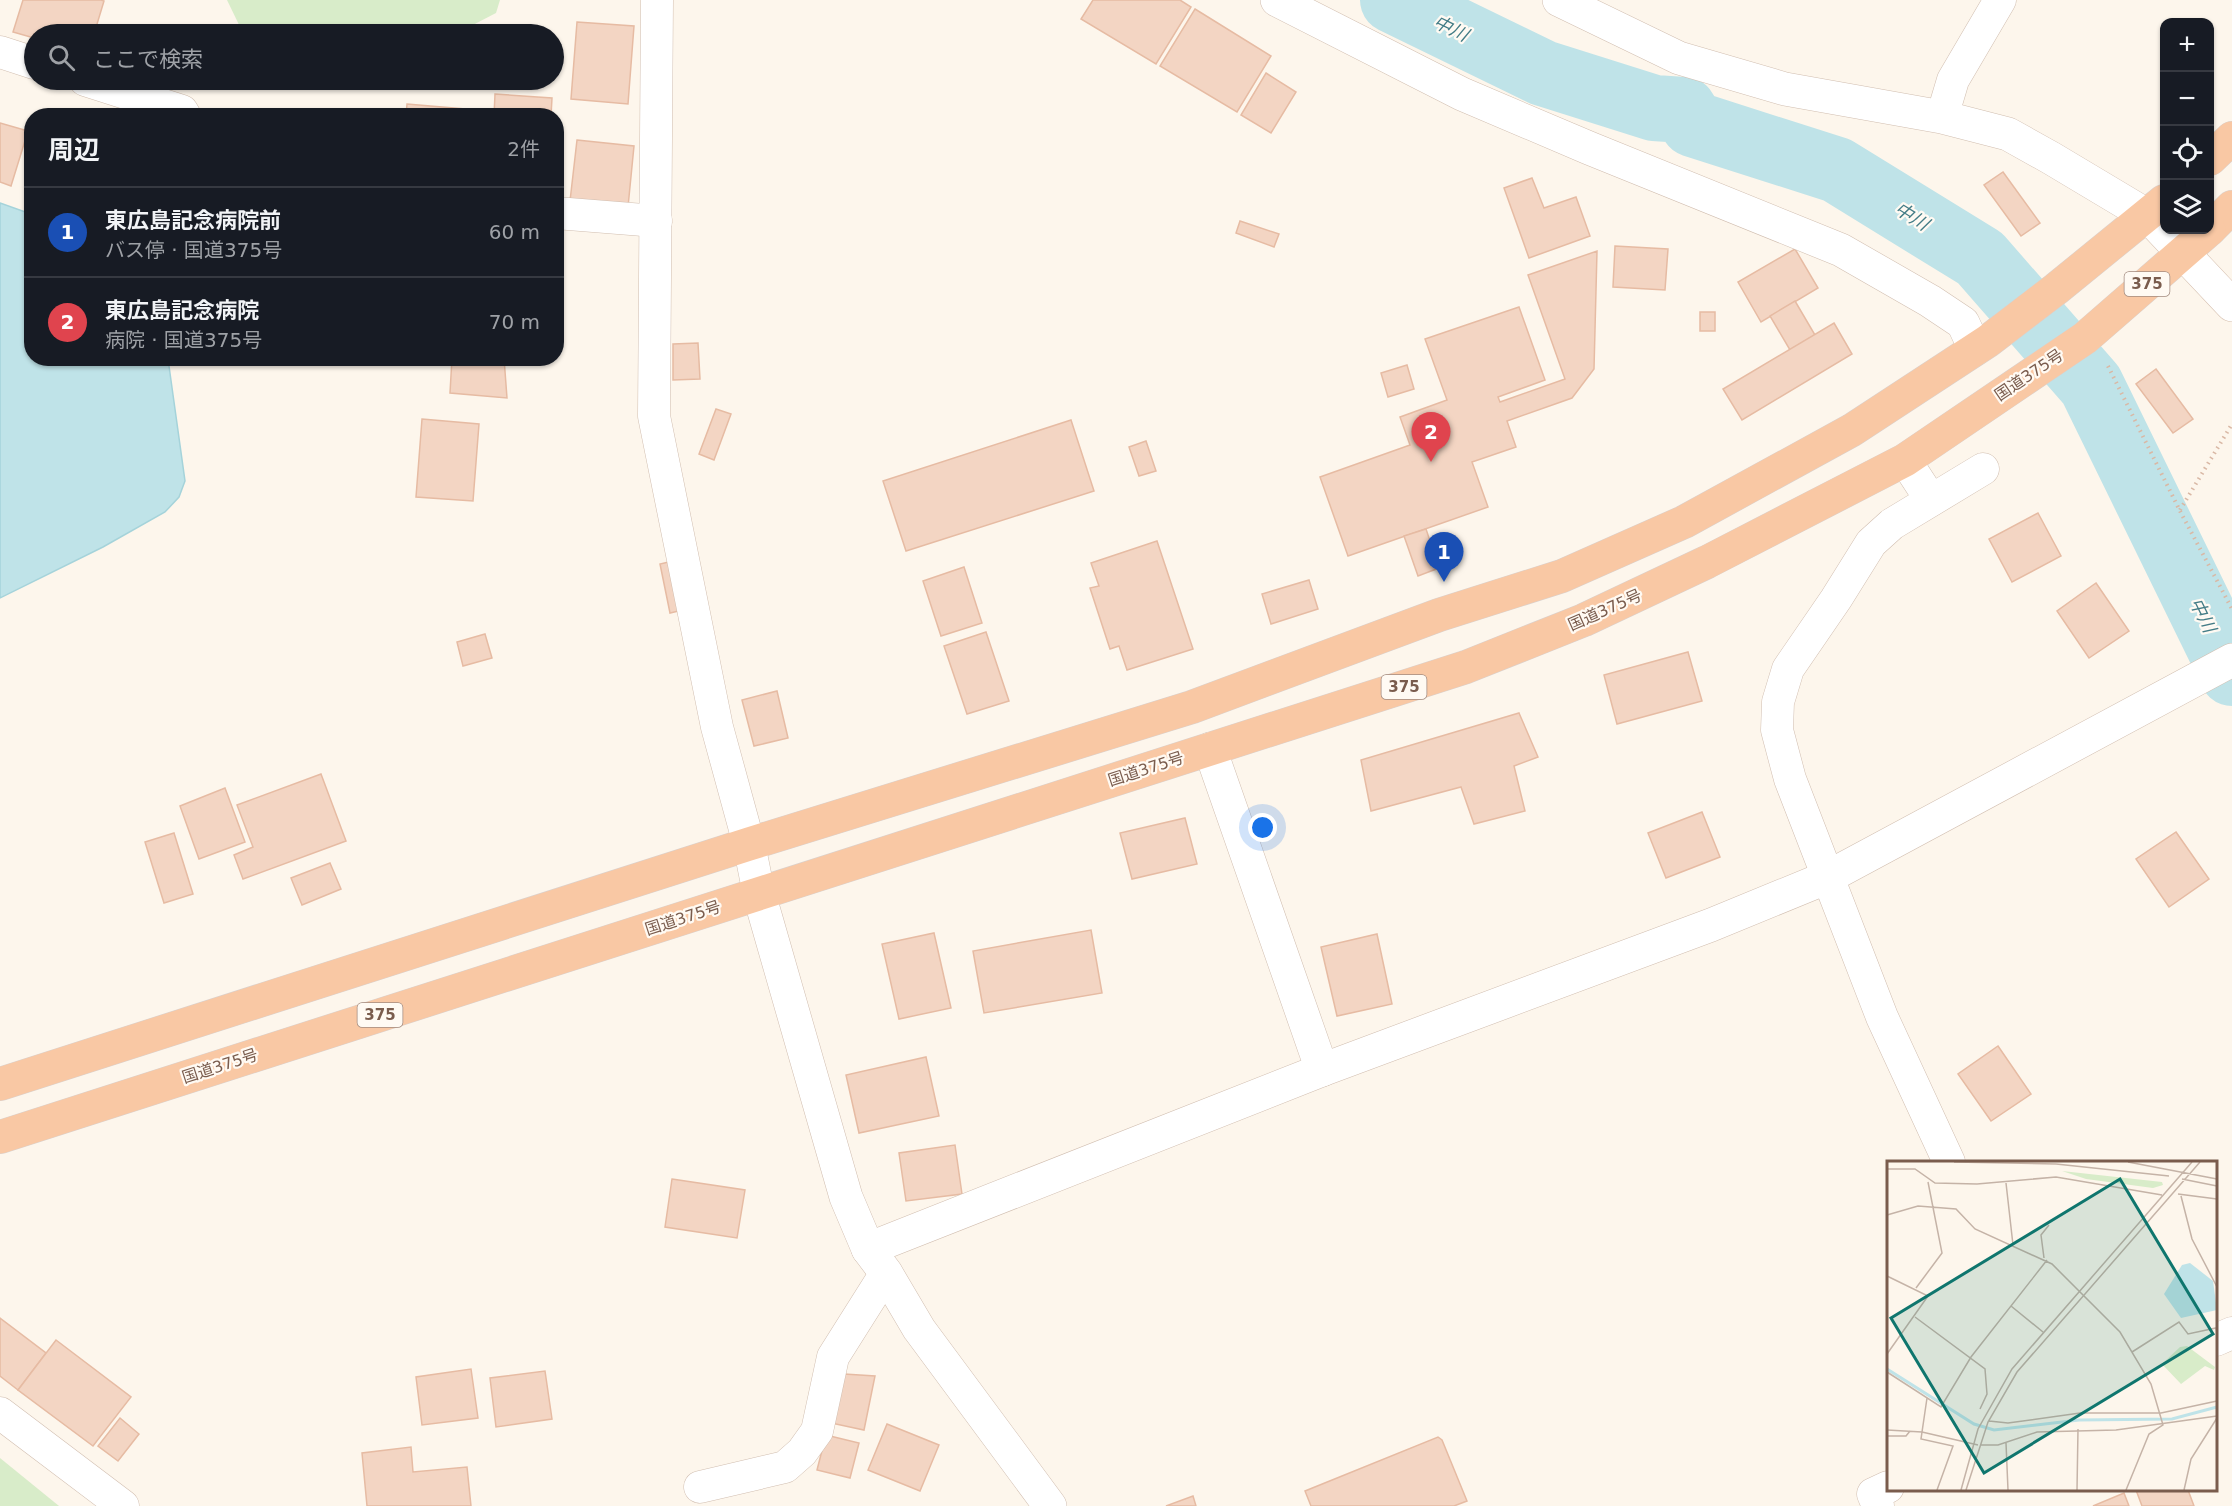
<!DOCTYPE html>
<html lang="ja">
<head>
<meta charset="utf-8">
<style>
	:root { --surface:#171b24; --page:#20242c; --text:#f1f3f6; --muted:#9ea1a6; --line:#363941; --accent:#e76f51 }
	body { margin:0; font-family:"DejaVu Sans","Noto Sans JP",sans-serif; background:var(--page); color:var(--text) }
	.controls { position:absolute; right:18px; top:18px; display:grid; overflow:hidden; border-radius:12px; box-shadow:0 2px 4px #0004 }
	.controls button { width:54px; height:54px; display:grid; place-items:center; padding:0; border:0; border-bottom:2px solid var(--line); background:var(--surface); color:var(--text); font:30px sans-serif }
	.you { position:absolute; left:1263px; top:828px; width:21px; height:21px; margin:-15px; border:4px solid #fff; border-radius:50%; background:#1a73e8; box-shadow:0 0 0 9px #1a73e833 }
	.badge { display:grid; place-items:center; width:39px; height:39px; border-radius:50%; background:var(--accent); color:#fff; font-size:20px; font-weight:700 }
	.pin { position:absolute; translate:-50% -50px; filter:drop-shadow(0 2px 3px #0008) }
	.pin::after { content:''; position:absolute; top:32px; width:21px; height:18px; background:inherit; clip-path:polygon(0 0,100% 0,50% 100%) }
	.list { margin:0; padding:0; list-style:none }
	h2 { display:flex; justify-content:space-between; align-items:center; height:78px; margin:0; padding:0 24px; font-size:26px }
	h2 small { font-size:20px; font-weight:400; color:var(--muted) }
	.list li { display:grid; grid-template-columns:39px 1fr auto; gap:18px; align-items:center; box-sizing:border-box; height:90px; padding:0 24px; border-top:2px solid var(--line) }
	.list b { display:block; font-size:22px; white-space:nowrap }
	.list p { margin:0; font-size:20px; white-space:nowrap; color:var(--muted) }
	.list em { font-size:20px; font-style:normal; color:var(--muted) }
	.icon { flex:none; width:33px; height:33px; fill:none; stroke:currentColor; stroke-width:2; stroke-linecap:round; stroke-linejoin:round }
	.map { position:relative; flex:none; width:2232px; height:1506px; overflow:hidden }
	.search { position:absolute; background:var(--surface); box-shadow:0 2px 4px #0004; left:24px; top:24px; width:540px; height:66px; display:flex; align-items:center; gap:15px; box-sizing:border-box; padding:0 21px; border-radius:33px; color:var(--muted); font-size:22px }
	.panel { position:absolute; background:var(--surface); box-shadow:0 2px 4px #0004; left:24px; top:108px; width:540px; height:258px; border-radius:24px }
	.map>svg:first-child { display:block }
	.green { fill:#d8ecc9 }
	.water { fill:#bfe3e8; stroke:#a5d3da; stroke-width:1.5 }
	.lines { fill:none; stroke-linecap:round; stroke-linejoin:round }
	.river { stroke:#bfe3e8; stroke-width:66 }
	.building { fill:#f3d5c3; stroke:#e6bba3; stroke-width:1.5 }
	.minor-casing { stroke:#d1beb0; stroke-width:33 }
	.tertiary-casing { stroke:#d1beb0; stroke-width:34 }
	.secondary-casing { stroke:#d6c0b0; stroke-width:34 }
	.trunk-casing { stroke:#dad1cd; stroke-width:34 }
	.path { stroke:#d9b8a5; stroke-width:4; stroke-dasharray:1.5 4.5; stroke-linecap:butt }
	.minor { stroke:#fff; stroke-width:32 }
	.tertiary { stroke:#fff; stroke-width:33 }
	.secondary { stroke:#fff; stroke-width:33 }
	.trunk { stroke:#f9c8a4; stroke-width:33 }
	.labels { text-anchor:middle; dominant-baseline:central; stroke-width:4.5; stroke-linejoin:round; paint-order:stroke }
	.shield { fill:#fffaf3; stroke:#a28b7f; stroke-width:1.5 }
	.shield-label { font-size:15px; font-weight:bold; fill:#7a5c4d }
	.street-label { font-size:16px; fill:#7a5c4d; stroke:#fffaf3 }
	.water-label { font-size:18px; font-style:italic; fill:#437c86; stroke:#fffaf3 }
	.inset-river { fill:none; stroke:#bfe3e8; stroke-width:3 }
	.inset-road { fill:none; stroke:#c5b3a7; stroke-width:1.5 }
	.view { fill:#0f766e; fill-opacity:0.15; stroke:#0f766e; stroke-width:3 }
	.inset-edge { fill:none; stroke:#7a5c4d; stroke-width:3 }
</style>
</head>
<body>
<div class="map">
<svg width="2232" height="1506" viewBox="0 0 2232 1506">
	<rect width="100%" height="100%" fill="#fdf6ec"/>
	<g class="green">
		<path d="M227,0H500L496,13L469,27L428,34H249L242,31Z"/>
		<path d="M0,1458L59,1506H0Z"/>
	</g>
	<path class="water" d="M0,203L31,214L32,358L168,359L185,481L179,497L165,512L103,547L0,598Z"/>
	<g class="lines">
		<path class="river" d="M1393,0L1543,73L1654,108L1684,110L1693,124L1837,170L1980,258L2091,385L2232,673"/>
	</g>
	<g class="building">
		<path d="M23,0H101L104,1L94,34H34V38L13,32Z"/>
		<path d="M1093,0H1180L1191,7L1156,64L1081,19Z"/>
		<path d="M1195,9L1271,56L1237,112L1160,66Z"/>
		<path d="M577,22L634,26L628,104L571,99Z"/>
		<path d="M1266,73L1296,92L1271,133L1241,115Z"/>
		<path d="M495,94L552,98L551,116H494Z"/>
		<path d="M407,104L465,109L464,116H406Z"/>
		<path d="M0,123L28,131L11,186L0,182Z"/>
		<path d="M577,140L634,146L628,207L570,201Z"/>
		<path d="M2003,172L2040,223L2021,236L1984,185Z"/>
		<path d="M1532,178L1544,208L1576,197L1590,236L1529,258L1504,188Z"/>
		<path d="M1240,221L1279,234L1274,247L1236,233Z"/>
		<path d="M1615,246L1668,249L1665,290L1613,287Z"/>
		<path d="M1795,249L1818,288L1761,322L1738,282Z"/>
		<path d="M1597,251L1594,369L1572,398L1507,421L1516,447L1472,462L1488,507L1348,556L1320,477L1410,445L1400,417L1447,400L1425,339L1519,307L1545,380L1498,397L1500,402L1565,379L1528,275Z"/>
		<path d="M1795,301L1815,335L1790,350L1770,316Z"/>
		<rect x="1700" y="312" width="15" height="19"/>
		<path d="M1834,323L1852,354L1742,420L1723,389Z"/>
		<path d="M698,343L700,379L673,380V344Z"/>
		<path d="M452,358H504L507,398L450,393Z"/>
		<path d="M1407,365L1414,389L1388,397L1381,373Z"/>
		<path d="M2156,369L2193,419L2173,433L2136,384Z"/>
		<path d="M716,409L731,414L714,460L699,454Z"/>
		<path d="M422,419L479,424L473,501L416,497Z"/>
		<path d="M1071,420L1094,491L906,551L883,481Z"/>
		<path d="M1146,441L1156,471L1139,476L1129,447Z"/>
		<path d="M2038,513L2061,556L2012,582L1989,539Z"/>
		<path d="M1426,529L1439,568L1418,576L1404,536Z"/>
		<path d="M1157,541L1193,649L1127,670L1119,646L1110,649L1090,588L1099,586L1091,563Z"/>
		<path d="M673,561L683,610L670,613L660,564Z"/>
		<path d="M964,567L982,623L941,636L923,581Z"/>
		<path d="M1309,580L1318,609L1271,624L1262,594Z"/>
		<path d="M2096,583L2129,631L2089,658L2057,611Z"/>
		<path d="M986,632L1009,701L967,714L944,646Z"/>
		<path d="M485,634L492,658L463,666L457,642Z"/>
		<path d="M1688,652L1702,701L1617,724L1604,675Z"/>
		<path d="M777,691L788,738L754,746L742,700Z"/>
		<path d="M1519,713L1538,757L1514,766L1525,811L1474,824L1461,787L1371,811L1361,760Z"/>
		<path d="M321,774L346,841L243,879L234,855L253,847L237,805Z"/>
		<path d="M225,788L245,842L199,859L180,806Z"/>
		<path d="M1702,812L1720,857L1666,878L1648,833Z"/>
		<path d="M1185,818L1197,864L1132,879L1120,833Z"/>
		<path d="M2176,832L2209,879L2169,907L2136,859Z"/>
		<path d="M174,833L193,894L164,903L145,842Z"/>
		<path d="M330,863L341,889L302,905L291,878Z"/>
		<path d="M1091,930L1102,993L984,1013L973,951Z"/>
		<path d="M934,933L951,1008L899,1019L882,944Z"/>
		<path d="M1377,934L1392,1004L1337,1016L1321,947Z"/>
		<path d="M1998,1046L2031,1094L1991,1121L1958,1074Z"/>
		<path d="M926,1057L939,1116L859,1133L846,1075Z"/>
		<path d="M955,1145L962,1194L906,1201L899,1153Z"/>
		<path d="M672,1179L745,1190L737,1238L665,1227Z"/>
		<path d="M0,1318L46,1353L18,1390L0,1376Z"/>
		<path d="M56,1340L131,1397L93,1446L18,1390Z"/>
		<path d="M471,1369L478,1418L422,1425L416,1377Z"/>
		<path d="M545,1371L552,1419L496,1427L490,1378Z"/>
		<path d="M844,1374L875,1376L864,1430L831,1423Z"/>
		<path d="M120,1418L139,1434L118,1461L98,1446Z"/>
		<path d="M887,1424L939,1445L920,1491L868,1470Z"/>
		<path d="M826,1435L859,1443L850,1478L817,1470Z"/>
		<path d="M1438,1437L1442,1440L1467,1501L1454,1506H1311L1305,1491Z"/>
		<path d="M411,1447L413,1472L467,1467L471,1506H367L362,1453Z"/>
		<path d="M2136,1490H2188L2194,1506H2142Z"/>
		<path d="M2124,1493L2129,1506H2093Z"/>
		<path d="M1193,1496L1196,1506H1166Z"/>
	</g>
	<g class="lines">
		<g class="minor-casing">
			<g id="minor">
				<path d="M657,0L654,416L717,727L749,844L759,894"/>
				<path d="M0,52L34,63"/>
				<path d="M85,80L182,111L185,116"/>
				<path d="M1942,117L1953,80L2000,0"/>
				<path d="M556,213L656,221"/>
				<path d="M1905,460L1931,500"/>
				<path d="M1949,1162L1882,1017L1790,779L1777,730L1778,702L1788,669L1836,599L1871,543L1892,524L1983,469"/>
				<path d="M2216,1340L2232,1333"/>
				<path d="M0,1413L123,1506"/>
				<path d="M700,1487L785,1467L802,1452L817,1431L833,1357L886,1273"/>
				<path d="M1878,1506L1873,1494L1888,1487"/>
			</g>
		</g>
		<g class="tertiary-casing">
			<g id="tertiary">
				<path d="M1277,0L1462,94L1589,148L1841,250L1930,301L1963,323L1975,349"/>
				<path d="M1559,0L1679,58L1785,89L1942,117L2008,134L2051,158L2148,216"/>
				<path d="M1210,749L1322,1070"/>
				<path d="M759,894L846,1197L868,1249L886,1273L919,1329L1050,1506"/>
				<path d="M868,1249L1322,1070L1711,925L1828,877L2232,660"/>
			</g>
		</g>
		<g class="secondary-casing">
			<path id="secondary" d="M2148,216L2232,305"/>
		</g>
		<g class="trunk-casing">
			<g id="trunk">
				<path d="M2210,159L2232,138"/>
				<path d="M2210,229L2232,207"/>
				<path d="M0,1084L749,844L1192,707L1439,615L1562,576L1684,522L1852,430L1988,341L2056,289L2164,201"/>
				<path d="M0,1137L1466,667L1584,620L1707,562L1905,460L2085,338L2209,230"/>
			</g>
		</g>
		<g class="path">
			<path d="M2108,366L2180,511L2232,609"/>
			<path d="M2180,510L2232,424"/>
		</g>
		<use href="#minor" class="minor"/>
		<use href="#tertiary" class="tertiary"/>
		<use href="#secondary" class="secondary"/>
		<use href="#trunk" class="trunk"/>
	</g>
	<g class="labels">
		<g class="shield">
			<rect x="2124.5" y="272" width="45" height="24" rx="4.5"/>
			<rect x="1381.5" y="675" width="45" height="24" rx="4.5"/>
			<rect x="357.5" y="1003" width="45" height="24" rx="4.5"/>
		</g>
		<g class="shield-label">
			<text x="2147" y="284">375</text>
			<text x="1404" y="687">375</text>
			<text x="380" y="1015">375</text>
		</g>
		<g class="street-label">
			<text transform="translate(2029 375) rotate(-34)">国道375号</text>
			<text transform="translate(1605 610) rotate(-24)">国道375号</text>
			<text transform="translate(1146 769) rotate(-18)">国道375号</text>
			<text transform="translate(683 918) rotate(-18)">国道375号</text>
			<text transform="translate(220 1066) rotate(-18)">国道375号</text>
		</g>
		<g class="water-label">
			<text transform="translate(1451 28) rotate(26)">中川</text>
			<text transform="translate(1912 216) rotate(32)">中川</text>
			<text transform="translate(2203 615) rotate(64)">中川</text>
		</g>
	</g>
	<g transform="translate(1887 1161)">
		<rect width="330" height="330" fill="#fdf6ec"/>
		<path d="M175,10L275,21L276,24L266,27L199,18ZM300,185L328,206L327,209L318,205L294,223L275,203L293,186Z" fill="#d8ecc9"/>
		<path d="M303,102L326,120L330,149L294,157L277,133L295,104Z" fill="#bfe3e8"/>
		<path class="inset-river" d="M0,208L87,263L107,269L192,259L285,258L330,246"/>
		<path class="inset-road" d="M67,1L169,3L282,15M241,1L330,18M0,8H28L48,22L90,23L169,16L275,34M295,18L330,25M119,22L126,84M291,33L330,38M294,35L305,78L330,126M0,54L31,45L69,48L88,68L165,103L233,171L264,223L276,264L262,273L239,329M157,97L154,74L162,64M0,115L41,135L0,193M29,127L55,92L41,21M124,145L156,171M28,156L98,208L100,233L93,248M245,191L292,161L301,173L329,167L330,171M0,211L54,246L84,196L160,99M40,237L34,278L66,285L50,329M102,260L121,262L193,252H274L330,240M0,269L35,271L91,284M0,275H19L23,270M119,282L121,329M93,284H111L150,271L229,269L330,255M74,329L91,268L125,208L305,1M79,329L101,261L130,211L313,1M190,329L191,268M297,329L304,298L330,257"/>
		<path class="view" d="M233,18L326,173L97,312L4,157Z"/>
		<rect width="330" height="330" class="inset-edge"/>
	</g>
</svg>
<div class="controls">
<button>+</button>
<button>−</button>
<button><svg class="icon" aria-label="locate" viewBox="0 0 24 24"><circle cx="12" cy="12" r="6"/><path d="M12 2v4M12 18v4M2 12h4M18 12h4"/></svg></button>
<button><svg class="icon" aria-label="layers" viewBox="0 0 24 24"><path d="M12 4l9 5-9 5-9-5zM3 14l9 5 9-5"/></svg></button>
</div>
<div class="you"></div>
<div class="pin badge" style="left:1444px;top:582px;background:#1a4fb4">1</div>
<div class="pin badge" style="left:1431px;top:462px;background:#e0444e">2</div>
<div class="search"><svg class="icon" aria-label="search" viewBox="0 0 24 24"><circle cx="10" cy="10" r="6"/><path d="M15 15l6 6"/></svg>ここで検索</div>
<section class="panel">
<h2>周辺<small>2件</small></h2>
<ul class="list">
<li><span class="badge" style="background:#1a4fb4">1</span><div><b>東広島記念病院前</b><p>バス停 · 国道375号</p></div><em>60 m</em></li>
<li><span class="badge" style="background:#e0444e">2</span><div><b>東広島記念病院</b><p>病院 · 国道375号</p></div><em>70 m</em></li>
</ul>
</section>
</div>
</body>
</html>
